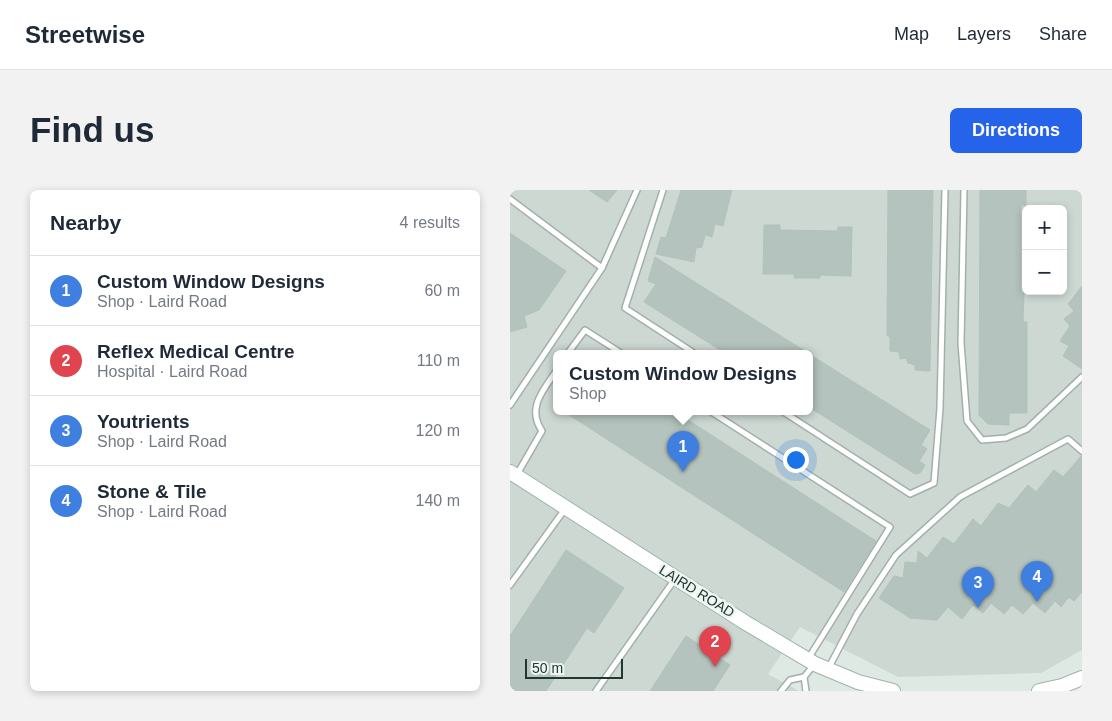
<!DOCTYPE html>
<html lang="en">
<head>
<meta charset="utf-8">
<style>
	:root { --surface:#fff; --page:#f2f2f3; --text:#1f2937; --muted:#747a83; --line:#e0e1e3; --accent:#2563eb }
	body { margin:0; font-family:Arial,sans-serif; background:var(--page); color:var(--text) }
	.controls { position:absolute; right:15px; top:15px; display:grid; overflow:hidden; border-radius:8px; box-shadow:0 2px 8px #0003 }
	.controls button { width:45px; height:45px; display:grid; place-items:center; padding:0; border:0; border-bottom:1px solid var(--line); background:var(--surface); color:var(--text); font:25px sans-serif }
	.scale { position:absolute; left:15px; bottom:12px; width:98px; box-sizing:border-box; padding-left:5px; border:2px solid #213731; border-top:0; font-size:14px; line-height:18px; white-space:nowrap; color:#213731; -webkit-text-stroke:4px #eef6f2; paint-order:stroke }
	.you { position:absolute; left:285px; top:269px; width:18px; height:18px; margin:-12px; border:4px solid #fff; border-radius:50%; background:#1a73e8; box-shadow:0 0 0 8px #1a73e833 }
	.badge { display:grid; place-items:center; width:32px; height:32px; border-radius:50%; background:var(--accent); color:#fff; font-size:16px; font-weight:700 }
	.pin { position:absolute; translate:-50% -41px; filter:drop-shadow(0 1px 2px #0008) }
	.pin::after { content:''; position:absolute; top:26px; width:18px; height:15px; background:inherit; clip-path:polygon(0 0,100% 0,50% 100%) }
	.popup { position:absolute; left:43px; top:160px; width:260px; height:65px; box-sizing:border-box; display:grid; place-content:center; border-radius:8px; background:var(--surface); filter:drop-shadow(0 1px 4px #0005); font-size:16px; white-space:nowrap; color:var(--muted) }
	.popup b { font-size:19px; color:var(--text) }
	.popup::after { content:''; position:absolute; left:50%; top:100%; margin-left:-10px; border:10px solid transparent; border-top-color:var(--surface) }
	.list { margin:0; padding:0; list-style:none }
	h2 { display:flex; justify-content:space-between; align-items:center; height:65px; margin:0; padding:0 20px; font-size:21px }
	h2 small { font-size:16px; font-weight:400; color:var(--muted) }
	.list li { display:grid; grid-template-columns:32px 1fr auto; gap:15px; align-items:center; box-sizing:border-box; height:70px; padding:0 20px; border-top:1px solid var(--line) }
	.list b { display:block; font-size:19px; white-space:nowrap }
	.list p { margin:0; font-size:16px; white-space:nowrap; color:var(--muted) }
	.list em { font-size:16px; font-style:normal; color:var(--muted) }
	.map { position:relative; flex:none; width:572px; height:501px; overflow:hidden; border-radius:8px }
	header { display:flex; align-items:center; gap:30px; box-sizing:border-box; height:70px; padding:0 25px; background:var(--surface); border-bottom:1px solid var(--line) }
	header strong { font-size:24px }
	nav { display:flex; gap:28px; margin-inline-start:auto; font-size:18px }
	.intro { display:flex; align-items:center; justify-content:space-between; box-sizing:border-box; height:120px; padding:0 30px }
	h1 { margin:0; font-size:35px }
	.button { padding:12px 22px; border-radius:8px; background:var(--accent); color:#fff; font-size:18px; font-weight:700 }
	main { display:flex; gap:30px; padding:0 30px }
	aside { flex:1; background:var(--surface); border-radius:8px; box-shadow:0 2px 8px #0003 }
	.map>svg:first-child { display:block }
	.built { fill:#cdd8d3; fill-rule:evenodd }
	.building { fill:#b4c3bd; stroke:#b2c2bb }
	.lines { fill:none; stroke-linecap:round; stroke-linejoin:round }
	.lane-casing { stroke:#a2b0ab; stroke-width:8 }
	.secondary-casing { stroke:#9fb3ac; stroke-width:16 }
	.lane { stroke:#fff; stroke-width:5 }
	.secondary { stroke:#fff; stroke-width:14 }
	.labels { text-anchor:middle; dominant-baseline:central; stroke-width:5; stroke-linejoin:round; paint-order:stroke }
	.street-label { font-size:14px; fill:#213731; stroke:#eef6f2 }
</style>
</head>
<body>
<header>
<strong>Streetwise</strong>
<nav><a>Map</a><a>Layers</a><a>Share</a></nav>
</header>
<div class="intro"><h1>Find us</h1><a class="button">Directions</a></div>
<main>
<aside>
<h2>Nearby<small>4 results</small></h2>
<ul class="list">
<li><span class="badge" style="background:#3f7fe0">1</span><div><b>Custom Window Designs</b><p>Shop · Laird Road</p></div><em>60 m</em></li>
<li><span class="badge" style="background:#e0444e">2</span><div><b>Reflex Medical Centre</b><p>Hospital · Laird Road</p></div><em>110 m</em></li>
<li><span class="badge" style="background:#3f7fe0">3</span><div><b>Youtrients</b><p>Shop · Laird Road</p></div><em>120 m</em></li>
<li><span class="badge" style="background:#3f7fe0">4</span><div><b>Stone &amp; Tile</b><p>Shop · Laird Road</p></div><em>140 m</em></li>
</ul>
</aside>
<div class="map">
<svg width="572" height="501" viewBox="0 0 572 501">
	<rect width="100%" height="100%" fill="#dfe9e4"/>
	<path class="built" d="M0,0H572V460L531,483L388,487L290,437L258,484L289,501H0ZM516,19H553V101H516ZM47,163H299V221H47Z"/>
	<g class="building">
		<path d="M79,0H107L97,12Z"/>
		<path d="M171,0H222L213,36L205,34L202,47L195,45L192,57L186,58L184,72L146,64L151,47L156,48Z"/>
		<path d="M378,0H423L420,181L405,180V175L398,173L396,168L390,169L389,162L380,161V147L377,145Z"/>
		<path d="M470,0H516V15H511V103H514L513,132H517V223H499V235L478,234L469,225Z"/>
		<path d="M254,35H270V40L327,41L328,37H342L341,86L310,85V88H284V84H253Z"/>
		<path d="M0,43L56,81L29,120L14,126L17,137L0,142Z"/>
		<path d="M145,67L298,163H215L134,112L146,94L138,91Z"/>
		<path d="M572,96V179L553,166L559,156L550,151L560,136L554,129L564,121L558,114Z"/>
		<path d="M299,164L420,240L411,255L417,259L409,271L415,275L410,283L405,284L299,217Z"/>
		<path d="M53,221H164L366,351L334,402Z"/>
		<path d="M572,265V402L564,411L559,407L551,417L545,411L535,423L523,413L513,424L502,415L494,424L481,413L473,423L463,415L452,429L438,417L427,430L400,428L369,408L384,386L393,388L395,372L407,373L408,361L417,368L433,347L444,354L463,329L471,336L488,313L499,318L518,295L526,302L544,280L553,287Z"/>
		<path d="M56,360L114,398L84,443L77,438L36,501H0V446Z"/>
		<path d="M176,446L220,475L203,501H140Z"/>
	</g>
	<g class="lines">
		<g class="lane-casing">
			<g id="lane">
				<path d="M153,0L115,118L184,163"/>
				<path d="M454,0L451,153L457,231L472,250L496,248L517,239L572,187"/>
				<path d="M0,9L92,78L127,0"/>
				<path d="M58,163L75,140L111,163"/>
				<path d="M0,215L92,78"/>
				<path d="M200,221L380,337L298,469"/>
				<path d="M272,221L400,304L424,293L430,218L435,0"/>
				<path d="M6,286L32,241C16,218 34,199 47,180"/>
				<path d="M0,395L55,319"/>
				<path d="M318,479L347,424L386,365L450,307L558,249L572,261"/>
				<path d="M294,487L296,501"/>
				<path d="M86,501L165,389"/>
				<path d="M271,501L280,490L294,487L304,475"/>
			</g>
		</g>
		<g class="secondary-casing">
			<g id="secondary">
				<path d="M0,282L236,433L305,474L348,492L383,501"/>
				<path d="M529,501L552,496L572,488"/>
			</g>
		</g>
		<use href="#lane" class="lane"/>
		<use href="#secondary" class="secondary"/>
	</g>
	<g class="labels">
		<g class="street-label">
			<text transform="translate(187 401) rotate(32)">LAIRD ROAD</text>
		</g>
	</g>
</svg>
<div class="controls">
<button>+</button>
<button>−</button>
</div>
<div class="scale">50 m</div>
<div class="you"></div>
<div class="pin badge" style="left:173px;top:282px;background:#3f7fe0">1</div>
<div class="popup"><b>Custom Window Designs</b>Shop</div>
<div class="pin badge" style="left:205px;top:477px;background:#e0444e">2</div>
<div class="pin badge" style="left:468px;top:418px;background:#3f7fe0">3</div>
<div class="pin badge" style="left:527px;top:412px;background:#3f7fe0">4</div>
</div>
</main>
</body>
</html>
